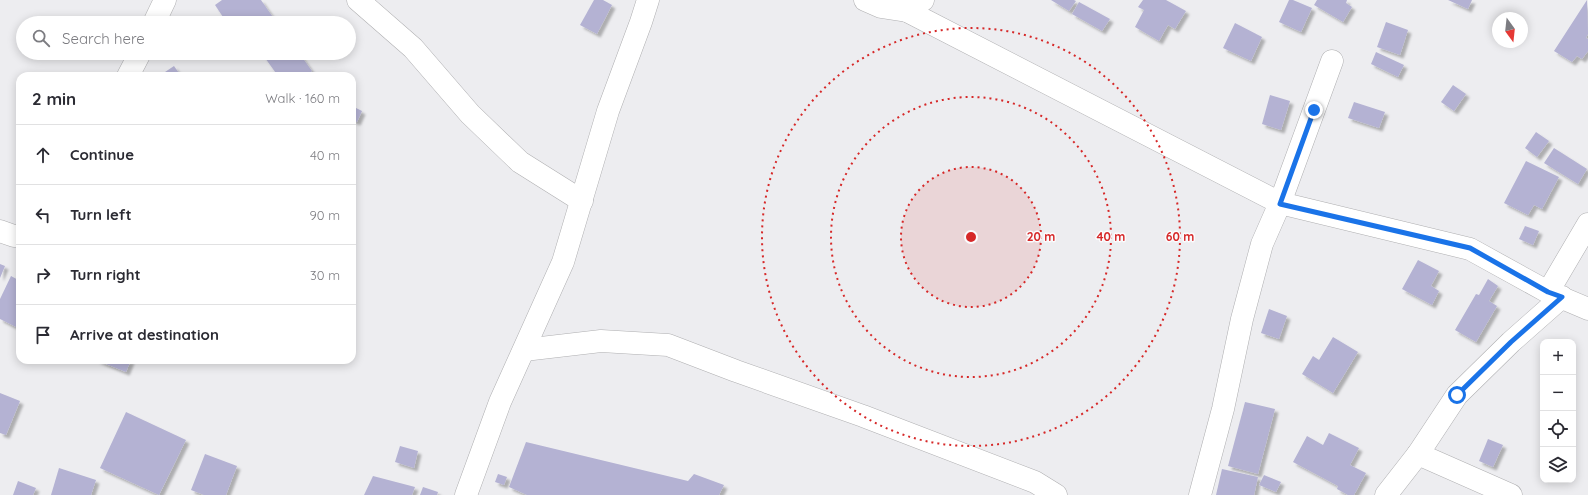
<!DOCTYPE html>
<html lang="en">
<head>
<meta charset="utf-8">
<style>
	:root { --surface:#fff; --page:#f2f2f3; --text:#2b2b33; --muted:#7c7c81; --line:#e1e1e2 }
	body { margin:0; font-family:Quicksand,sans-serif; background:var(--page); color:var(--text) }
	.controls { position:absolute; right:12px; bottom:12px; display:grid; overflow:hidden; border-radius:8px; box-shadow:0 2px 10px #0003 }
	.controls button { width:36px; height:36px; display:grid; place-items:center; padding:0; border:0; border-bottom:1px solid var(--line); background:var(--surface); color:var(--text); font:20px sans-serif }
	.compass { position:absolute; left:1492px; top:12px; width:36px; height:36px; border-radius:50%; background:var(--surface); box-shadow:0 2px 10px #0003; rotate:165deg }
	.stop { position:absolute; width:12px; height:12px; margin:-9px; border:3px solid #1a73e8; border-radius:50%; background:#fff }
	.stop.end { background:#1a73e8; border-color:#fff; box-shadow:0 1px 4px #0008 }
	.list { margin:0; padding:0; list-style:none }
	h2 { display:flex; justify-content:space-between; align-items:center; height:52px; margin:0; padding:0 16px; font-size:17px }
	h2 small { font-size:13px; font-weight:400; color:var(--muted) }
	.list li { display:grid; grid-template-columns:26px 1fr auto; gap:12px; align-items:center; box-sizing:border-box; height:60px; padding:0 16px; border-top:1px solid var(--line) }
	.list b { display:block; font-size:15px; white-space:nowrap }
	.list em { font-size:13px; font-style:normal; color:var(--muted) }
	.icon { flex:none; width:22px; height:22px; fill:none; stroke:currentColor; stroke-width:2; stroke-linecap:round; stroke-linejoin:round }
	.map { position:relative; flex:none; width:1588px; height:495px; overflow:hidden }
	.search { position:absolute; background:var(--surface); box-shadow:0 2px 10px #0003; left:16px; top:16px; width:340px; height:44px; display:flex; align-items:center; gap:10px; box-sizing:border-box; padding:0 14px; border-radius:22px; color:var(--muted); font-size:15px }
	.panel { position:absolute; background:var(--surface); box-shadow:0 2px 10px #0003; left:16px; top:72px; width:340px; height:292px; border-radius:12px }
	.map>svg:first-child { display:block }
	.building { fill:#b4b2d3; filter:url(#shadow) }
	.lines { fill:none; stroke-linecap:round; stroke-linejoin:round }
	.minor-casing { stroke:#afafb1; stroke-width:23 }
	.minor { stroke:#fff; stroke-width:22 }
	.route { stroke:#1a73e8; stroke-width:5 }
	.ring { fill:none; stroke:#d62828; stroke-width:2; stroke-dasharray:2 4 }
	.centre { fill:#d62828; stroke:#fbfbfd; stroke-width:2 }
	.ring-label { font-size:12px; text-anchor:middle; font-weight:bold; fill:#d62828; stroke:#fbfbfd; stroke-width:3; stroke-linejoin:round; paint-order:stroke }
</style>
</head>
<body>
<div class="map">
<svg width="1588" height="495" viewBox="0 0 1588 495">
	<defs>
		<filter id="shadow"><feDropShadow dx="3.5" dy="3.5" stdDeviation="1" flood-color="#0004"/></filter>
	</defs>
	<rect width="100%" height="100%" fill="#ededf0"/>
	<g class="building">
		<path d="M222,0H261L277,23H227L215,5Z"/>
		<path d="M594,0H603L612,5L597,34L580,25Z"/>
		<path d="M1051,0H1074L1076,1L1069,11Z"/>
		<path d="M1143,0H1166L1186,11L1175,29L1168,25L1159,41L1135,27L1144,10L1138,7Z"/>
		<path d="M1289,0H1293L1312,8L1301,32L1279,22Z"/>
		<path d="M1317,0H1347L1346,3L1352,7L1343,22L1314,5Z"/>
		<path d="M1448,0H1472L1468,9Z"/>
		<path d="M1587,0L1588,34L1586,38L1588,39V51L1582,59L1577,56L1572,62L1554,51Z"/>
		<path d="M1079,2L1110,19L1102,31L1072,14Z"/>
		<path d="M1386,22L1408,30L1400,55L1377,47Z"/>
		<path d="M1235,23L1262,37L1251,61L1223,48Z"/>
		<path d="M1376,52L1404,65L1398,77L1371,64Z"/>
		<path d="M266,53H299L312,71L305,76H278L263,55Z"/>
		<path d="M174,66L181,76H159Z"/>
		<path d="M1453,85L1466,94L1454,111L1441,102Z"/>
		<path d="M1270,95L1290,101L1281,130L1262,124Z"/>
		<path d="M1354,102L1385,112L1379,128L1348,118Z"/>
		<path d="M352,106L362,111L357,122L352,120Z"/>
		<path d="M1536,132L1549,141L1537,157L1525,148Z"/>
		<path d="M1554,148L1587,169L1578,184L1544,163Z"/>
		<path d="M1526,161L1559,177L1542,209L1534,205L1528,215L1504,203Z"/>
		<path d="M1525,226L1539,231L1533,245L1519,239Z"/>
		<path d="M1418,260L1439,271L1431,286L1439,291L1432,305L1402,289Z"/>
		<path d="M0,264L5,266L0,278Z"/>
		<path d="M11,276L20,281V329L0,319V299Z"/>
		<path d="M1488,279L1498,286L1489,301L1497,306L1476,342L1455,330L1476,294L1479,295Z"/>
		<path d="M1269,309L1287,316L1279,339L1261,333Z"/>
		<path d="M1333,337L1358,352L1333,393L1302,374L1313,356L1319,360Z"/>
		<path d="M96,360H131L126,372Z"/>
		<path d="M0,393L20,401L6,435L0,433Z"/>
		<path d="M1245,402L1275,409L1258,474L1228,466Z"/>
		<path d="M126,412L186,440L159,495L100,468Z"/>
		<path d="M1329,433L1359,448L1350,465L1366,473L1354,495H1348L1337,489L1338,486L1293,462L1307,436L1323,445Z"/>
		<path d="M1488,439L1503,445L1493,467L1479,461Z"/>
		<path d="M526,442L688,481L694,474L724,485L719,495H527L509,487Z"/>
		<path d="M400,446L418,451L414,468L395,462Z"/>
		<path d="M205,454L237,466L226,495H204L191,490Z"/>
		<path d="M59,468L96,480L91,495H51Z"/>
		<path d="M1222,469L1258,477L1254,495H1216Z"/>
		<path d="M498,474L507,477L504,485L495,482Z"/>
		<path d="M1264,475L1281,482L1276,492L1259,485Z"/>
		<path d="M373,476L415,487L412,495H364Z"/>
		<path d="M18,481L36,488L33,495H13Z"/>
		<path d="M423,487L438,492L437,495H420Z"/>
	</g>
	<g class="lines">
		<g class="minor-casing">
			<g id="minor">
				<path d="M358,0L413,48L470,114L520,162L582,201"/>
				<path d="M865,0L881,7L907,11L923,0"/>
				<path d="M907,11L1280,203L1470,249L1548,292L1588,309"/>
				<path d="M154,23L165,0"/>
				<path d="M128,76L140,53"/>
				<path d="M0,231L14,236H20"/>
				<path d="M1548,292L1588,224"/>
				<path d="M524,350L601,341L668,345L736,371L863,416L1035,482L1056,495"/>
				<path d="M1418,454L1511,495"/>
				<path d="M466,495L500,402L563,262L608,111L641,22L648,0"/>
				<path d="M1200,495L1223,409L1242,319L1262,244L1280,203L1332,61"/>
				<path d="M1386,495L1418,454L1457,395L1511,342L1562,297"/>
			</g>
		</g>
		<use href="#minor" class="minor"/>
	</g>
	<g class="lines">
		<path class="route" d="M1314,110L1280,204L1470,248L1548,292L1562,297L1511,342L1457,395"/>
	</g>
	<circle cx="971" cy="237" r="70" fill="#d62828" fill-opacity=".12"/>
	<g class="ring">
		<circle cx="971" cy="237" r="70"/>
		<circle cx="971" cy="237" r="140"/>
		<circle cx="971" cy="237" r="209"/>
	</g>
	<circle cx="971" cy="237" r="6" class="centre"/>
	<g class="ring-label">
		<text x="1041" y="241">20 m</text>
		<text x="1111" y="241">40 m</text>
		<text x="1180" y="241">60 m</text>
	</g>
</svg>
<div class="controls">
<button>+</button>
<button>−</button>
<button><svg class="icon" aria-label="locate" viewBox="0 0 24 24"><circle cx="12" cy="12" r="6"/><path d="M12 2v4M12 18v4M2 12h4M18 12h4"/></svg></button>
<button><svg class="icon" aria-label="layers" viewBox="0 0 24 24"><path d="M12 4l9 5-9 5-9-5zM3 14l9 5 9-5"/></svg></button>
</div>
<svg class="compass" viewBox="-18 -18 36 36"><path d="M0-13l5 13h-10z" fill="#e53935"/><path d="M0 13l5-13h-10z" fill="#7c7c81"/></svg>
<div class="stop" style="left:1457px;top:395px"></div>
<div class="stop end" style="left:1314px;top:110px"></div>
<div class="search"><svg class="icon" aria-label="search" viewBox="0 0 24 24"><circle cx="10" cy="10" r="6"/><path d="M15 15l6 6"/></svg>Search here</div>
<section class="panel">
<h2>2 min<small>Walk · 160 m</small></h2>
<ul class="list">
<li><svg class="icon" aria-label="ahead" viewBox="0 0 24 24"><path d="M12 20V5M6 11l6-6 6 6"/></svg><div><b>Continue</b></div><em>40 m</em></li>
<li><svg class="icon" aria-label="left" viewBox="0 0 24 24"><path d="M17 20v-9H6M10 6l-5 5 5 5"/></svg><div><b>Turn left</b></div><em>90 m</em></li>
<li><svg class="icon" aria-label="right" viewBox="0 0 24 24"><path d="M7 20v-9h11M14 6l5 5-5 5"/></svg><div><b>Turn right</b></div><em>30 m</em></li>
<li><svg class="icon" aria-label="arrive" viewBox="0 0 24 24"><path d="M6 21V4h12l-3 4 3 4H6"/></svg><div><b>Arrive at destination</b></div></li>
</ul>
</section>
</div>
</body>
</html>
